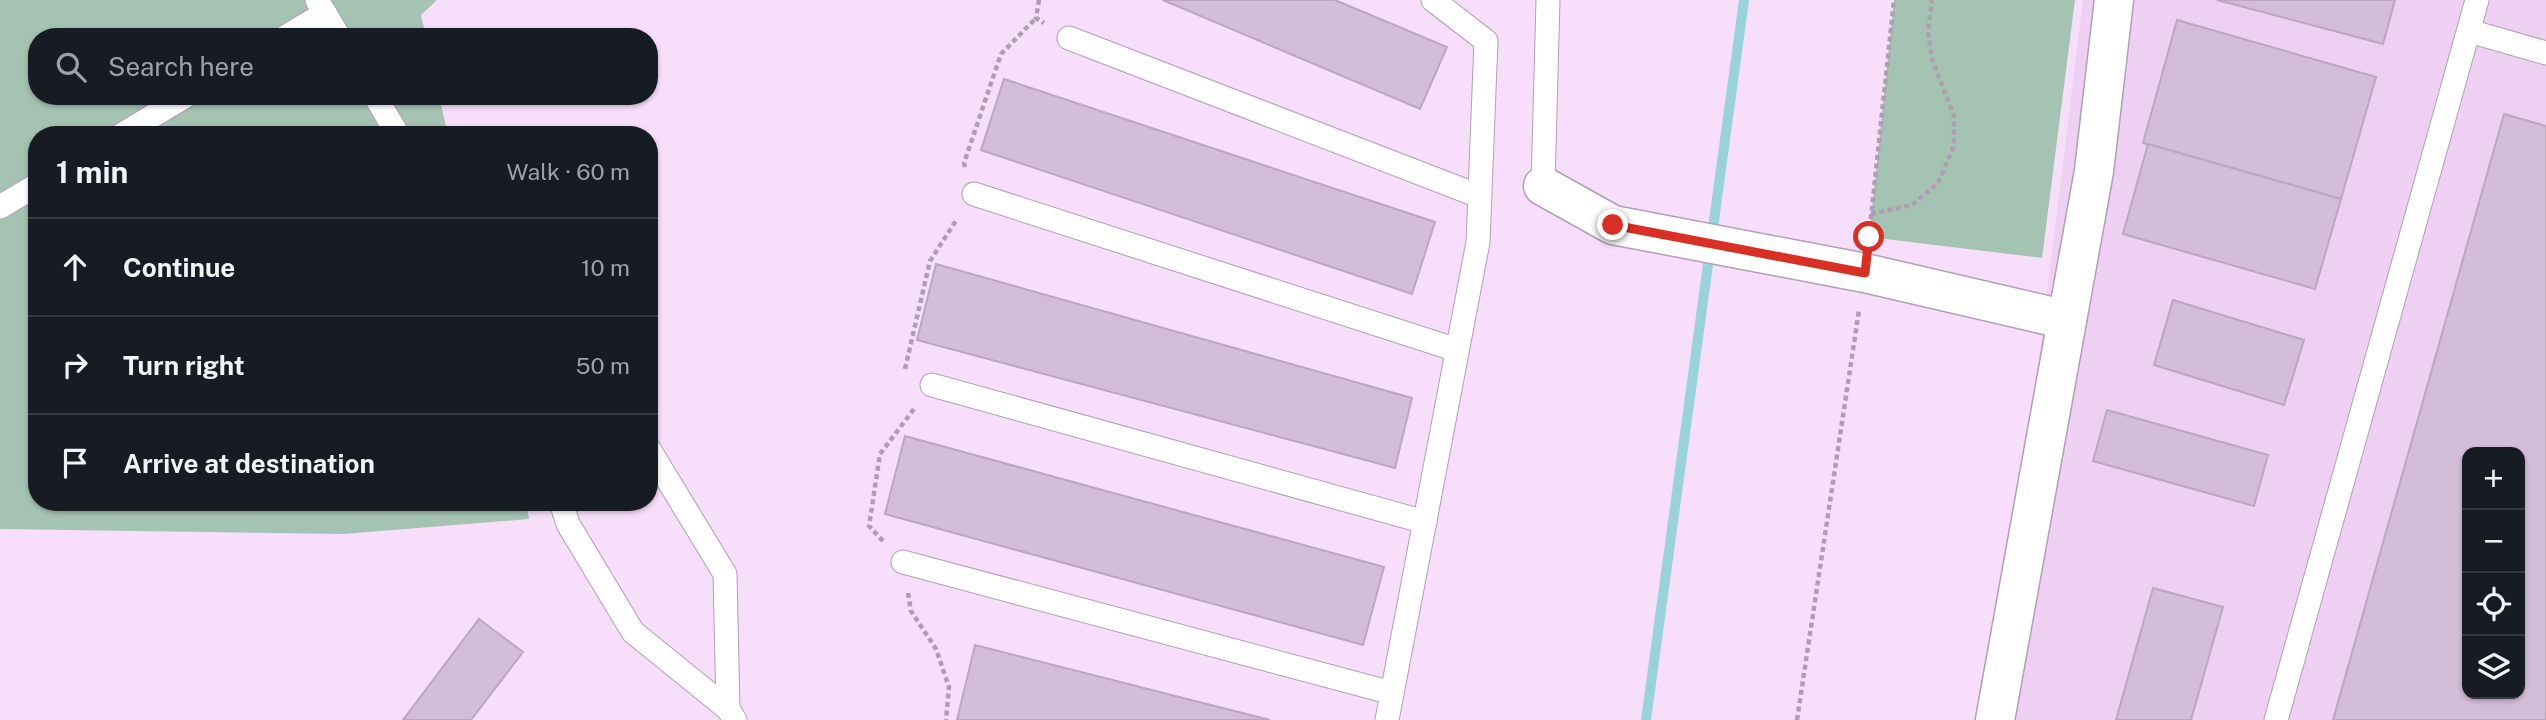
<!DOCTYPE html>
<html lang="en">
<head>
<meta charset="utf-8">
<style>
	:root { --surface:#171b24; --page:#242831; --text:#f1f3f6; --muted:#9ea1a6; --line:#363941 }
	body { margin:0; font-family:"Public Sans",sans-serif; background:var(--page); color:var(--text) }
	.controls { position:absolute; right:21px; bottom:21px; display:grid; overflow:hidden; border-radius:14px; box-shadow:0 2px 5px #0004 }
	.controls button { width:63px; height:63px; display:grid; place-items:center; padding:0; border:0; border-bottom:2px solid var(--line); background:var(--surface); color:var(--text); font:35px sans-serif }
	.stop { position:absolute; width:21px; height:21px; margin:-16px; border:5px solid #d93025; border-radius:50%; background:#fff }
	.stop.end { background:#d93025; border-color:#fff; box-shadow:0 2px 7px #0008 }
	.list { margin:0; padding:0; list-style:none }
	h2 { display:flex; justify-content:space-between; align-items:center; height:91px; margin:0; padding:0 28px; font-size:30px }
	h2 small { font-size:23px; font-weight:400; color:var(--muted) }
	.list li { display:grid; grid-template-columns:46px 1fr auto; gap:21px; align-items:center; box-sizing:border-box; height:98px; padding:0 28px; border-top:2px solid var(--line) }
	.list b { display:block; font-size:26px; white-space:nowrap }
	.list em { font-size:23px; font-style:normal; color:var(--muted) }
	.icon { flex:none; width:38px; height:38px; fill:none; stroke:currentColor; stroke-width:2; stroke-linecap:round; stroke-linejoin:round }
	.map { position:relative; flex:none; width:2546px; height:720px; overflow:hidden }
	.search { position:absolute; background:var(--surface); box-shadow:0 2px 5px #0004; left:28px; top:28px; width:630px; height:77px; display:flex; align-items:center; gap:18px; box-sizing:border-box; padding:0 24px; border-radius:28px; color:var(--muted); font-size:26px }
	.panel { position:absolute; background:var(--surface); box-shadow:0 2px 5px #0004; left:28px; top:126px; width:630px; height:385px; border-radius:28px }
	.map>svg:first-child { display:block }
	.built { fill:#eed1f2; fill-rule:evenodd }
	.green { fill:#a5c3b2 }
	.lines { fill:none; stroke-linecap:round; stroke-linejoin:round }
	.stream { stroke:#98d3dc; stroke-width:10 }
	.building { fill:#d4bdd8; stroke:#bca6c0; stroke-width:2; fill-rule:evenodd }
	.service-casing { stroke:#b39db7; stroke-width:25 }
	.minor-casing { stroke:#b39db7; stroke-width:41 }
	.path { stroke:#af9db2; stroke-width:4.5; stroke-dasharray:5 3.5; stroke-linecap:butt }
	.service { stroke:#fff; stroke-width:23 }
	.minor { stroke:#fff; stroke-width:38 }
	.route { stroke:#d93025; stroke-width:9 }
</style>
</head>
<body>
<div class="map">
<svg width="2546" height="720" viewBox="0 0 2546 720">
	<rect width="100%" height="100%" fill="#f7dffb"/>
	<path class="built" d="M2083,0H2546V720H1994ZM2467,452H2520V694H2467Z"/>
	<g class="green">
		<path d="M0,0H437L421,15L426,37H37V96H439L448,135H37V502H526L529,519L344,534L0,529Z"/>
		<path d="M1894,0H2075L2042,258L1869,237Z"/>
	</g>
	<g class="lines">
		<path class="stream" d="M1646,720L1744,0"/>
	</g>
	<g class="building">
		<path d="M1163,0H1335L1447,47L1420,109Z"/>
		<path d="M2217,0H2395L2383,44Z"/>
		<path d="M2177,20L2376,77L2341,199L2143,143Z"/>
		<path d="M1004,79L1435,222L1412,294L981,150Z"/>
		<path d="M2504,114L2546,126V720H2333ZM2467,452H2520V694H2467Z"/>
		<path d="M2148,144L2341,199L2315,289L2123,234Z"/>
		<path d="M936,264L1412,398L1395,468L917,340Z"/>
		<path d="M2173,300L2304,340L2284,405L2154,365Z"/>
		<path d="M2107,410L2268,455L2254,506L2093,461Z"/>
		<path d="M905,436L1384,567L1363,645L885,514Z"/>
		<path d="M2153,588L2223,607L2191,720H2116Z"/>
		<path d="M479,619L523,652L471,720H403Z"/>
		<path d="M975,645L1270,720H957Z"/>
	</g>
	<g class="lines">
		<g class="service-casing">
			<g id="service">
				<path d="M317,0L339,37"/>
				<path d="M2469,31L2546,53"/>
				<path d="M285,37L325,13"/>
				<path d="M1069,38L1479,196"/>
				<path d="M375,96L398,135"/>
				<path d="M121,135L186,96"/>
				<path d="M1543,186L1548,0"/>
				<path d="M974,194L1457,350"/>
				<path d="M0,207L37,185"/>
				<path d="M932,385L1425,522"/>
				<path d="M649,449L725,574L728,709"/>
				<path d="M561,502L568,524L633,632L728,709L735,720"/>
				<path d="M903,562L1392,693"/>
				<path d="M1387,720L1478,242L1486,41L1433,0"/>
				<path d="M2276,720L2477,0"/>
			</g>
		</g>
		<g class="minor-casing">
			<g id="minor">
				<path d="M1543,186L1613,225L1865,273L2067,320"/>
				<path d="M1995,720L2094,171L2114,0"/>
			</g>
		</g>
		<g class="path">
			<path d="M1039,0L1036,18L1044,23"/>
			<path d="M965,167L964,163L1001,54L1036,18"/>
			<path d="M1871,214L1912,205L1938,183L1954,146V116L1932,59L1928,32L1932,0"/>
			<path d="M1869,236L1894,0"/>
			<path d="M905,369L930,261L957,219"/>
			<path d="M883,541L869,526L880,454L914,409"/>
			<path d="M908,593L911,611L936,649L949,687L946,720"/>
			<path d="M1797,720L1859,310"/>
		</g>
		<use href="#service" class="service"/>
		<use href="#minor" class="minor"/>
	</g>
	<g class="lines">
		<path class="route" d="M1613,225L1865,273L1869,237"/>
	</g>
</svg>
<div class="controls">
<button>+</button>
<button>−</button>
<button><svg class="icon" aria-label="locate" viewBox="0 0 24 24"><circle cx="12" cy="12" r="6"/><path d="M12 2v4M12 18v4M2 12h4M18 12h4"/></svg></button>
<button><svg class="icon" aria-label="layers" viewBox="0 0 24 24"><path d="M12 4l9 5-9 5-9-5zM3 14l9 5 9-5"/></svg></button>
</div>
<div class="stop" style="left:1869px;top:237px"></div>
<div class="stop end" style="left:1613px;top:225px"></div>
<div class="search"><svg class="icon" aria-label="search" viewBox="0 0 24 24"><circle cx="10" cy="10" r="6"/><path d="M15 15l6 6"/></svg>Search here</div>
<section class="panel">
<h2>1 min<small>Walk · 60 m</small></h2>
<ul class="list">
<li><svg class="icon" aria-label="ahead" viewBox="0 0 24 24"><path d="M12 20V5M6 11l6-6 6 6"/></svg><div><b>Continue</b></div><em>10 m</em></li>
<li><svg class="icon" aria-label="right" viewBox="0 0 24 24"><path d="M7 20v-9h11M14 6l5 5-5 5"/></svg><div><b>Turn right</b></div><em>50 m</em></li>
<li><svg class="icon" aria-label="arrive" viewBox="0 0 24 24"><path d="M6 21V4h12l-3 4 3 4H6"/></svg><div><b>Arrive at destination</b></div></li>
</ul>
</section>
</div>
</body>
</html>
